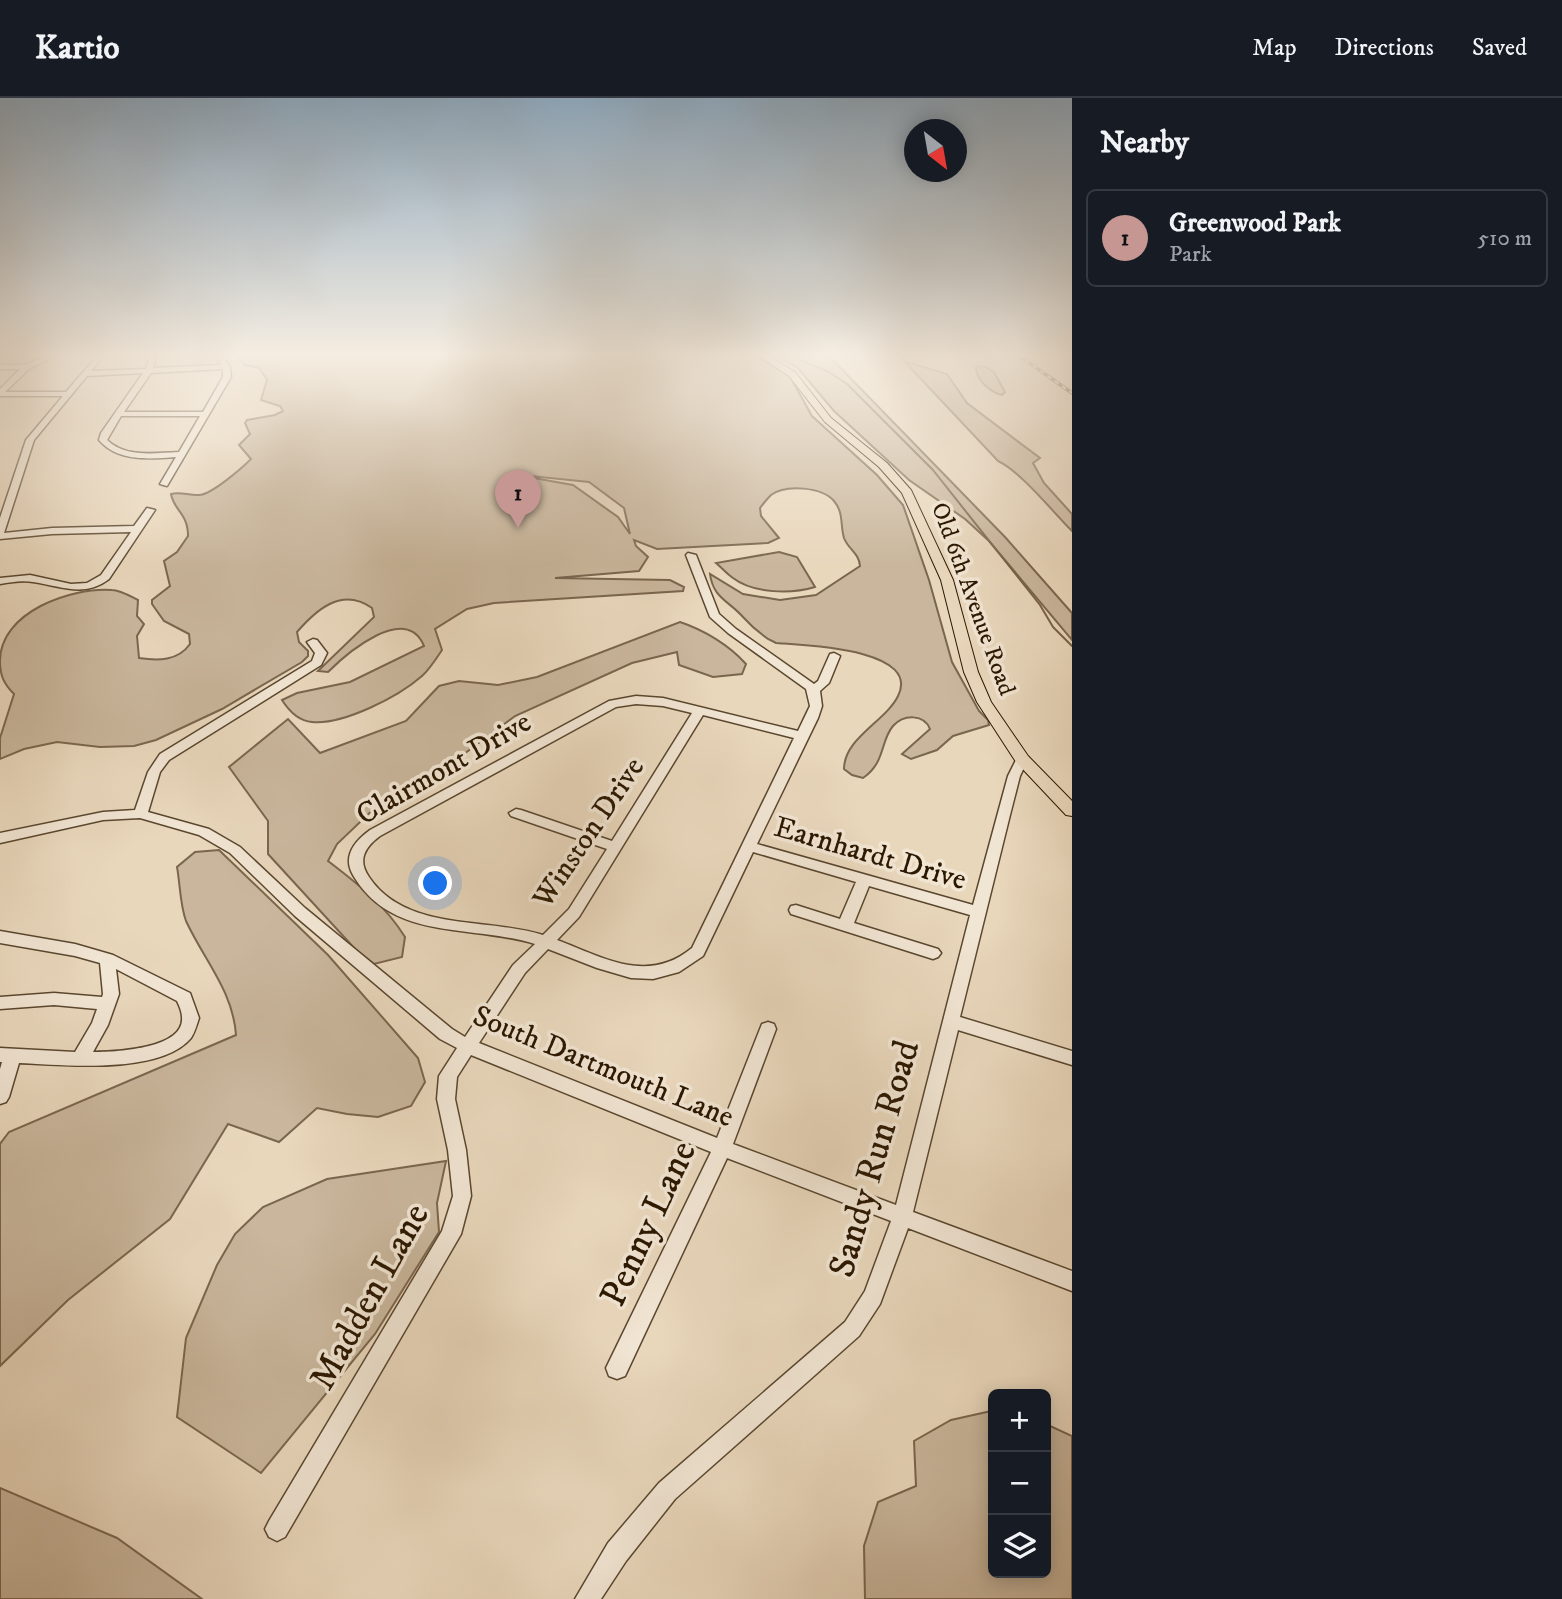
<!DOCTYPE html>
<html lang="en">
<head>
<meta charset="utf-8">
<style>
	:root { --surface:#171b24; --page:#242831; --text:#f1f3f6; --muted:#9ea1a6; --line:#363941; --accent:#c59692 }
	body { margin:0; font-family:"IM FELL DW Pica",serif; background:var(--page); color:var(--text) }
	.controls { position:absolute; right:21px; bottom:21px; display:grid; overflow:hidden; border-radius:10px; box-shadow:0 4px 18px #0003 }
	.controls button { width:63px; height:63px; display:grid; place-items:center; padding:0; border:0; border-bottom:2px solid var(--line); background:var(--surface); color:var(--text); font:35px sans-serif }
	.compass { position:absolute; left:904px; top:21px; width:63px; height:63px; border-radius:50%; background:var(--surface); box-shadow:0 4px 18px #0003; rotate:149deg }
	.you { position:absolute; left:436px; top:786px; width:24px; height:24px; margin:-18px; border:5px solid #fff; border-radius:50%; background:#1a73e8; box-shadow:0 0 0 10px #1a73e833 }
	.badge { display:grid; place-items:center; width:46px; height:46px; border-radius:50%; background:var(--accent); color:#111; font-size:23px; font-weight:700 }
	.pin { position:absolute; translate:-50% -58px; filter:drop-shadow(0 2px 4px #0008) }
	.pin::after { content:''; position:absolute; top:37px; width:24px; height:21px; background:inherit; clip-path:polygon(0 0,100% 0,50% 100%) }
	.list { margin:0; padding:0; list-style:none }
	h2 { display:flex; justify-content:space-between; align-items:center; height:91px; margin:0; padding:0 28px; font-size:30px }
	h2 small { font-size:23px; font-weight:400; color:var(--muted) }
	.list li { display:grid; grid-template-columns:46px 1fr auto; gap:21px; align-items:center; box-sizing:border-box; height:98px; margin:0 14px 14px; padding:0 14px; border:2px solid var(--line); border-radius:10px }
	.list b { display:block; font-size:26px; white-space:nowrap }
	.list p { margin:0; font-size:23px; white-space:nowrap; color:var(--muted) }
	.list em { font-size:23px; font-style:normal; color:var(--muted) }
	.icon { flex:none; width:38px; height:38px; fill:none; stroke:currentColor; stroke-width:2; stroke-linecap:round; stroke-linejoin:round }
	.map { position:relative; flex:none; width:1072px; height:1501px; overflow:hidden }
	header { display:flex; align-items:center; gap:42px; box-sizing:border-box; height:98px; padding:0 35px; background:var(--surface); border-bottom:2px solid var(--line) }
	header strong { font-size:33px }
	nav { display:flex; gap:38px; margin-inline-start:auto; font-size:24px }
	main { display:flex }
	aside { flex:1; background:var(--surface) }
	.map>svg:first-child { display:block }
	.green { fill:#c9b69c; stroke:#7a664e; stroke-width:2; fill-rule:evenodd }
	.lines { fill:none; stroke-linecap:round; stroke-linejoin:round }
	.stream { stroke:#76634a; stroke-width:2 }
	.minor-casing { stroke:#5a472f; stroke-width:3 }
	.major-casing { stroke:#2b1700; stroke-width:2 }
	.minor { fill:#f1e5d3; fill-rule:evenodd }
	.major { fill:#e9d7bc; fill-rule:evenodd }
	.rail-casing { stroke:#2b1700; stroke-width:3.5 }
	.rail { stroke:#f1e5d3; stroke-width:2; stroke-dasharray:4.5; stroke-linecap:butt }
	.labels { text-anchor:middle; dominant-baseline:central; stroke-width:7; stroke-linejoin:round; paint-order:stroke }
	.far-street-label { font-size:24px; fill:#2b1700; stroke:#f1e5d3 }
	.street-label { font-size:30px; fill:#2b1700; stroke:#f1e5d3 }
	.near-street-label { font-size:37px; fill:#2b1700; stroke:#f1e5d3 }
</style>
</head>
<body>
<header>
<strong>Kartio</strong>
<nav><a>Map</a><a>Directions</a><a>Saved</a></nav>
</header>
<main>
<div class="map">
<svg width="1072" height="1501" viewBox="0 0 1072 1501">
	<rect width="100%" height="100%" fill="#e9d7bc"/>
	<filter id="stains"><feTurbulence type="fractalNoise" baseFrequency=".00286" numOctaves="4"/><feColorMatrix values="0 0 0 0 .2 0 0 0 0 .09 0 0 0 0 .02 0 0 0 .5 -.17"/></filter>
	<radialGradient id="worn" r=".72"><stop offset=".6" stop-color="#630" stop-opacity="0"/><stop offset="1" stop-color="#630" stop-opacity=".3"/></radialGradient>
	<g class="green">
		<path d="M242,257H753L789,277L812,318L877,377L903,407L929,482L952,564L979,613L988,622L989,627L953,638L937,652L911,661L902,656L930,631C924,616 904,616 893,628C880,643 886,664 863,680L852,677L844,671C844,640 886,623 898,598C922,550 801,547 776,545L768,541C758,534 751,528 743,519C729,503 713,500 710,476L743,496L780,502L816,497L860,468C859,455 848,451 844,440C840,427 844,415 834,403C822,389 786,386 771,397C767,401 763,406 760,410L761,418L779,440L768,445L657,451L634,442L636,448L648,459L639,473L555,480L670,482L684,489L683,493L494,505L467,511L435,531L442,552C436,561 429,572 422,578C398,599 343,627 312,624C298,623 289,613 282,602L297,595L350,584L424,548C406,504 346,556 328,574L318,573L374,519L372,510C342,489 317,511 297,534L299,544L308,553V558L302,564L222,611L156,642L134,648L100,649L57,644L24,651L0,661V640L14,596C4,586 0,578 0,563C0,514 71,489 112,492C120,492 130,498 138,502L137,518L144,526L137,538L139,560C158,563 178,563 190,546L189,536L164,523L152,506V502L170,488L164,463L177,454L188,438C188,415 174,413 171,396C181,393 189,398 199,397C211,397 242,370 251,361L239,347L250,336L245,325L247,322L275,317L283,313L280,308L261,302L267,282L259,270L245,267L239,259ZM511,376L589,384L624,410L630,436L618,419L573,387Z"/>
		<path d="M773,257H828L1005,439L1072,515V542L989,443L965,421L909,382L834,313L797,269Z"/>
		<path d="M904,263L947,276L967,305L1040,360L1033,365L1044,385L1072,416V433C1053,414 1020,373 998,363Z"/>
		<path d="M984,268L994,274L1005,294L1002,297C989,294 976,281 976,269Z"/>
		<path d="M779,454L797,459L815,489C792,496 754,496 733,480C727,476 722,470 716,465Z"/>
		<path d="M680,524C704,532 729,547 746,566L742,576L713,579L679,567L677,554L632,565L515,618L456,662L381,704L337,746L328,763C357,785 386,808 405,839L402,859L374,866L356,852L268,756V723L229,669L288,621L320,655L406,623L439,588L459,583L498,587L537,579Z"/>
		<path d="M219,752L328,857L418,960L425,984L411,1008L378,1019L347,1016L317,1010L279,1044L228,1026L170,1121L68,1202L0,1268V1046L9,1034L236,937C233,893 204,862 186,823C180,807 180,785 177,769L195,754Z"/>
		<path d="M446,1063L437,1105L439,1134L375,1236L261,1375L177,1319L186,1240L217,1167L235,1136L263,1109L327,1081Z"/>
		<path d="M991,1313L993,1314V1475H1046V1326L1072,1338V1501H865L864,1448L878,1404L916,1388L914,1343L951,1322Z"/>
		<path d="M0,1390L117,1440L202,1501H0Z"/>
	</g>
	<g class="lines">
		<path class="stream" d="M788,257L829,274L847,286L933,372L1040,507L1053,529L1072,548"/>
		<g class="minor-casing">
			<g id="minor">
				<path d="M49,257H57L29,271L5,294H66L98,257H104L91,273L146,271L150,257H156L153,270L221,267L215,257H221L230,269L231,279L167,388L160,386L176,359C149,361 118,364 99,342L101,335L143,275L87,278L34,342L4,435L52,430L134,428L147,410L155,412L109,481C84,500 61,488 33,484C22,482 11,484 0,486V480L30,477L71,486L87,485L101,477L131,434L52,436L0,441V420L26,342L63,298H0V291L20,271H0V267H25ZM223,271V279L203,314H124L151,275ZM121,318H200L179,354C154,355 126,360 107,342Z"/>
				<path d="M688,455L696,457L719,516L736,531L814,586L818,583L830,556L834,555L840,558L829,585L820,593L822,608L818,620L757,746L973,807L1008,678L1018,658H1026L1028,661L1020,678L1010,717L960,919L1072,953V967L958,932L913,1114L1072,1173V1193L908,1130L880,1206L859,1238L675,1401L626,1463L601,1501H575L608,1445L659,1385L845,1224L865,1193L891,1123L727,1060L625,1278L617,1281L609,1278L606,1270L711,1054L471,957L457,979L455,1001L466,1052L471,1098L461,1136L285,1439L277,1443L269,1439L265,1431L269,1423L442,1133L453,1098L448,1052L437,1001L439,978L457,950L440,941L295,818L230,755L199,737L140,720L103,722L0,745V735L103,714L135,712L148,674L160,656L312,563L315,555L307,544L313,541L317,542L327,555L321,567L169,662L160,674L148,714L209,731L240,749L305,810L452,931L465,939L513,867L535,846C471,826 392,844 353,777C342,758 355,743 370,732L609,603L636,598L663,600L798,633L810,608L806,591L728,535L710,519L686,457ZM636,606L663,608L692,615L612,743L521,712L516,711L509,715L511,718L607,751L569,811L543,837C486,819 406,834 369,779C357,762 365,749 380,738L616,609ZM703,617L794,640L692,850C647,887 603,859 557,842L579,819ZM753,754L856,784L840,821L796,807L791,808L789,812L791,816L933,861L938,859L941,855L938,851L854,825L869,788L970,817L896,1107L733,1046L776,931L774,926L768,924L762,926L760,931L717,1040L479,945L525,875L548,851L597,870L631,880L653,881L679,874L703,858Z"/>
				<path d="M0,833L75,846L113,857L190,895L199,920C197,926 195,934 191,940C160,977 63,967 19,965L9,999L6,1004L0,1006V971L2,964H0V950L75,954L92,925L97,911L54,907L0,911V899L54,895L102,899L103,896L100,865L75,858L0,845ZM116,871L177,903C179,907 182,914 182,919C185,951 114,954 93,954L108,927L119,896Z"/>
			</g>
		</g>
		<g class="major-casing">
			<path id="major" d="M758,257H767L795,274L831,320L887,365L911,392L953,482L978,574L991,604L1028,658L1072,703V718L1066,717L1016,664L977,604L964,574L941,482L902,395L879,369L825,324L789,278Z"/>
		</g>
		<use href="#minor" class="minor"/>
		<use href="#major" class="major"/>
		<g class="rail-casing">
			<path id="rail" d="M1018,257L1072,295"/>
		</g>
		<use href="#rail" class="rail"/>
	</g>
	<linearGradient id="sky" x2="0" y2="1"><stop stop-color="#8ea8bd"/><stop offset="0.55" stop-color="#f5ede1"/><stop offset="1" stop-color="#f5ede1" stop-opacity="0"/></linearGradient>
	<rect width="1072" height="467" fill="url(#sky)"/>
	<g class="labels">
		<g class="far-street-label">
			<text transform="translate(973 501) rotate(70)">Old 6th Avenue Road</text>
		</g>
		<g class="street-label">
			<text transform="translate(444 671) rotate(-30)">Clairmont Drive</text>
			<text transform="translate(589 735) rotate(-56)">Winston Drive</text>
			<text transform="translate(870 756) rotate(16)">Earnhardt Drive</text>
			<text transform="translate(603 969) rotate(22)">South Dartmouth Lane</text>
		</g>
		<g class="near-street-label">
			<text transform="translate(875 1061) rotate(-74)">Sandy Run Road</text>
			<text transform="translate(649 1126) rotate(-65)">Penny Lane</text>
			<text transform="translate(370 1199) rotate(-61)">Madden Lane</text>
		</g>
	</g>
	<rect width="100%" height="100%" filter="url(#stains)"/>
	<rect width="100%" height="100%" fill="url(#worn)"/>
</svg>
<div class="controls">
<button>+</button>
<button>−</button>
<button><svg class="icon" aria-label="layers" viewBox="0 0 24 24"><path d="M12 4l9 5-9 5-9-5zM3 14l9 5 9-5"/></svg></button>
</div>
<svg class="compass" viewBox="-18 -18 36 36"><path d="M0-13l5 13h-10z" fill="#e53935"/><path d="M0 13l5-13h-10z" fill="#9ea1a6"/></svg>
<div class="you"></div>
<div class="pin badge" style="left:518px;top:430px">1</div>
</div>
<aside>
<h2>Nearby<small></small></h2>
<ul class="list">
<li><span class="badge">1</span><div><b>Greenwood Park</b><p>Park</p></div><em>510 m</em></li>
</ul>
</aside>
</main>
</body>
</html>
